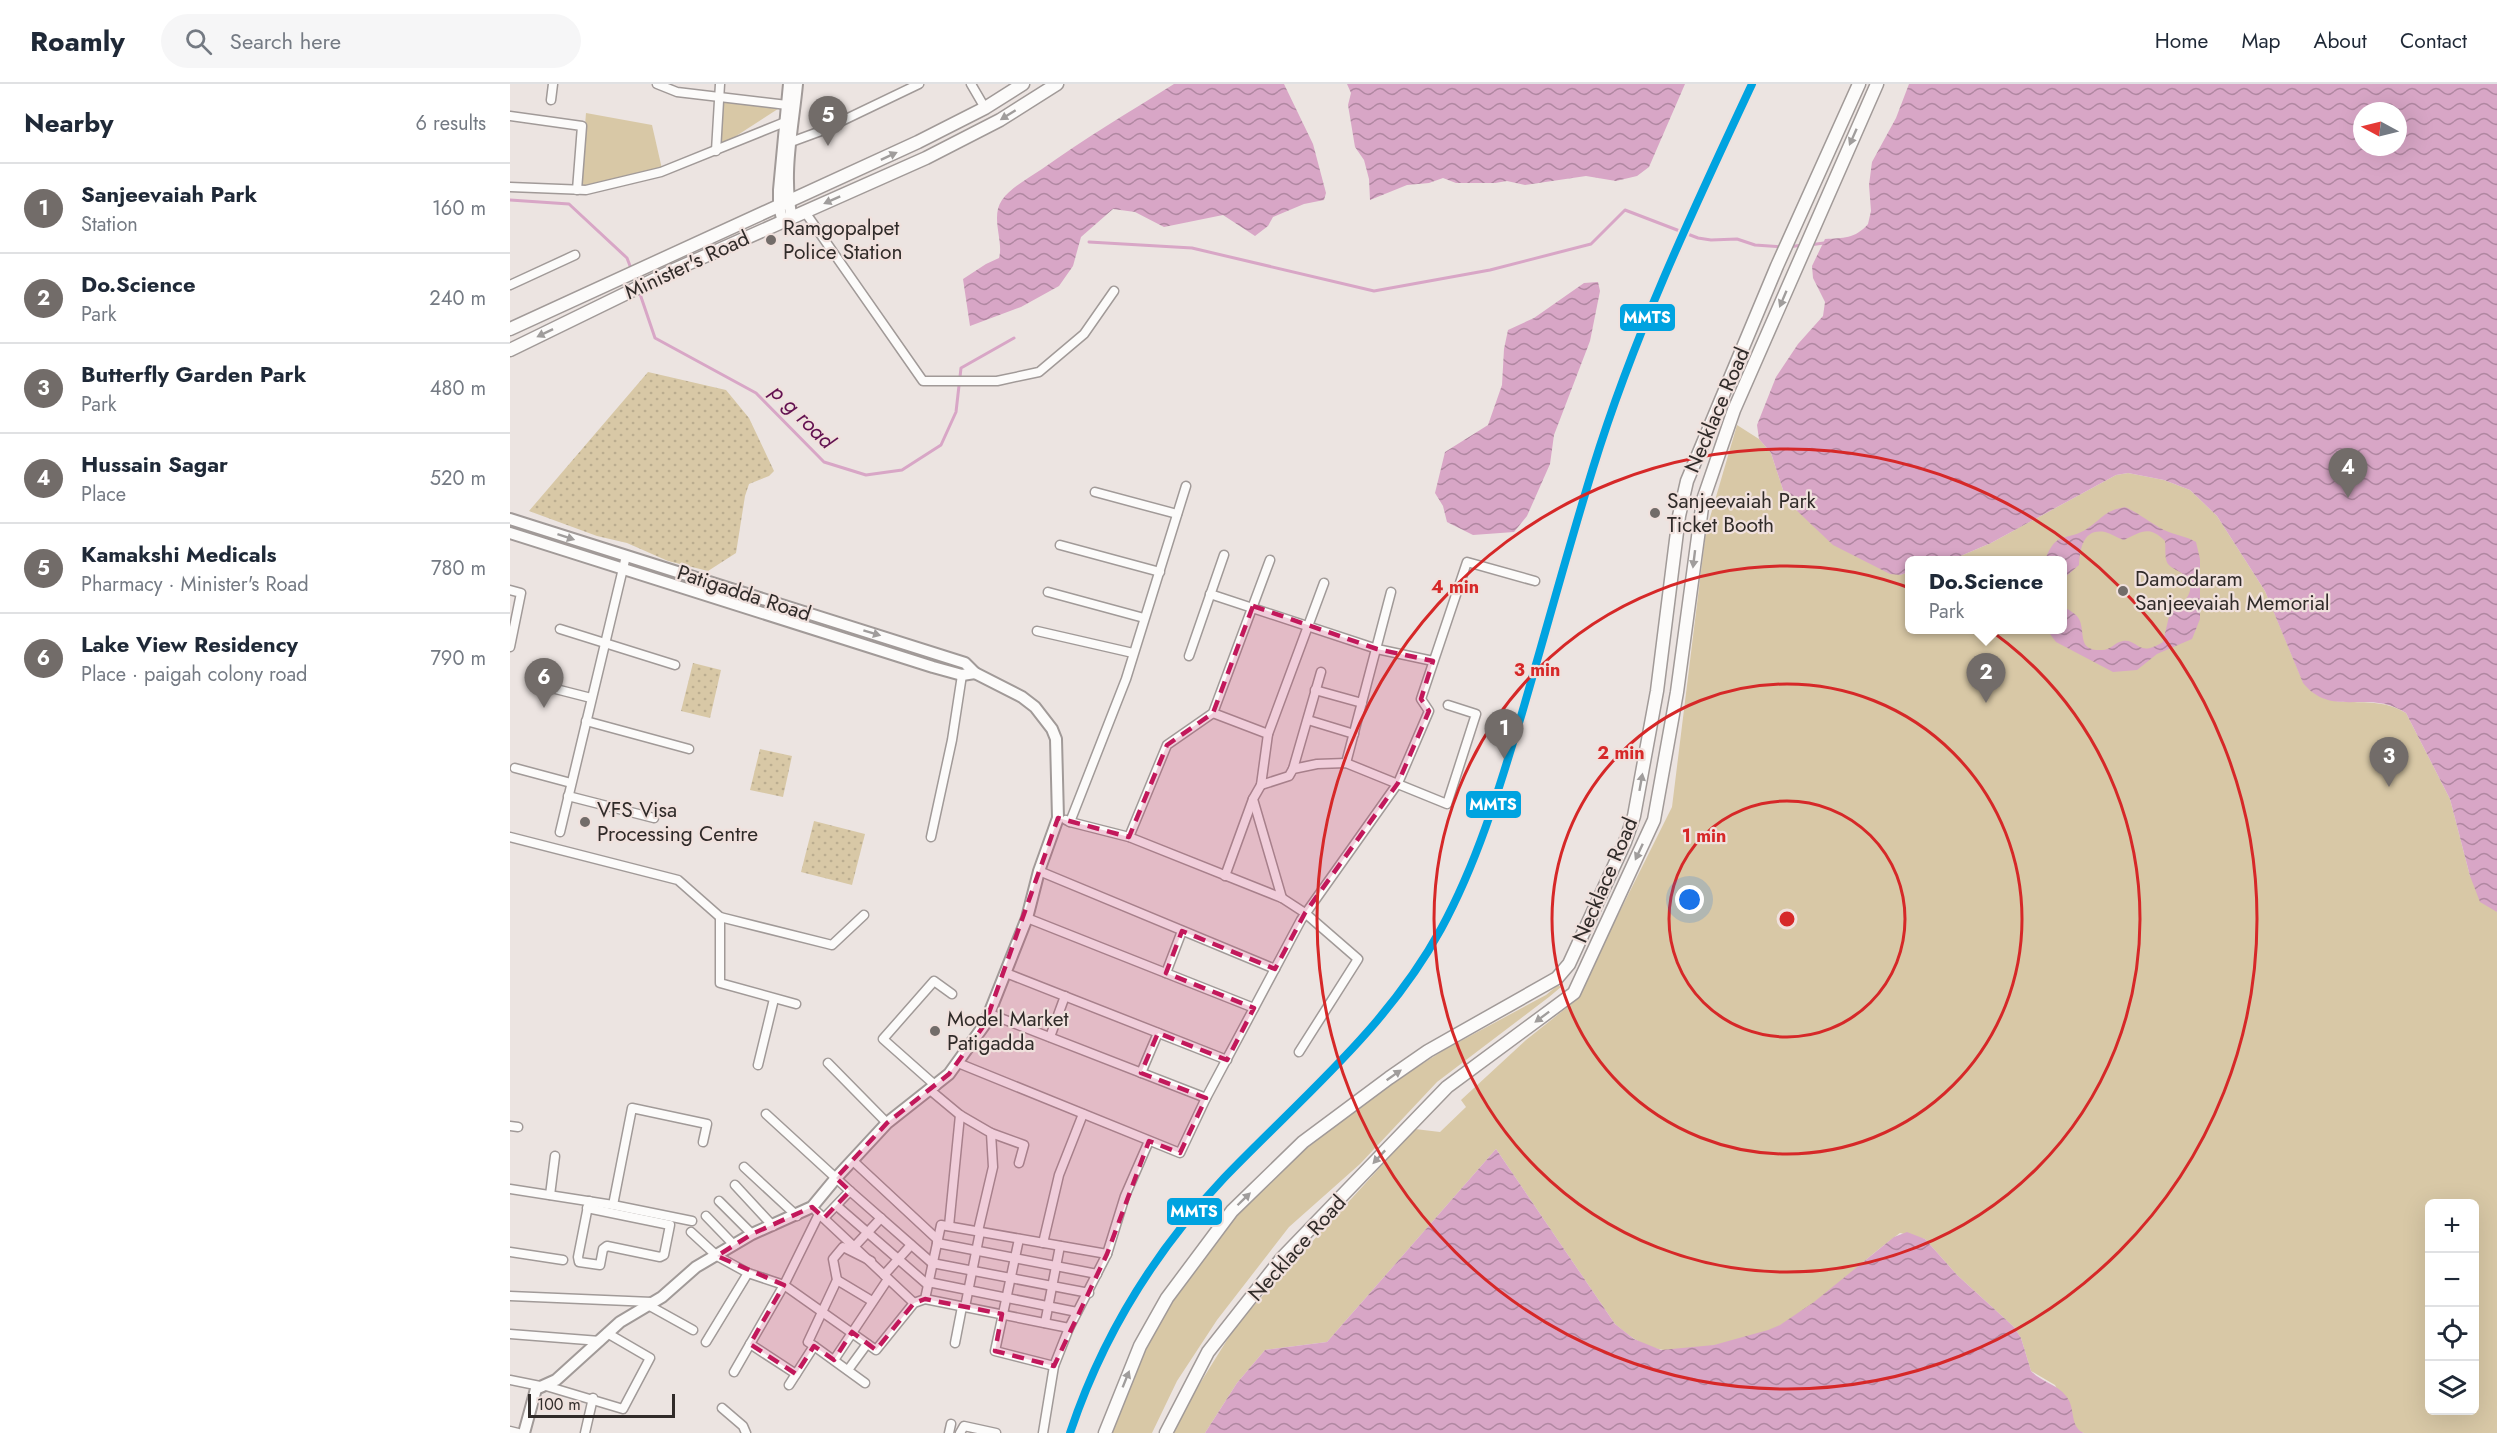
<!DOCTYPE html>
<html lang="en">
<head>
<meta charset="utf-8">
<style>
	:root { --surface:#fff; --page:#f6f6f7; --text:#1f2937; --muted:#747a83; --line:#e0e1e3; --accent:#726c69 }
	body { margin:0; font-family:Jost,sans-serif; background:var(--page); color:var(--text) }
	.controls { position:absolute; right:18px; bottom:18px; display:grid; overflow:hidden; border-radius:9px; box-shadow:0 6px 24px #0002 }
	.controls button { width:54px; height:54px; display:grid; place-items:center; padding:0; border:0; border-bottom:2px solid var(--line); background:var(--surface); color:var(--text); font:30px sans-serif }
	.compass { position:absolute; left:1843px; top:18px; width:54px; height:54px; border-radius:50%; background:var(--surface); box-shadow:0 6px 24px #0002; rotate:277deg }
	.scale { position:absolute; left:18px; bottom:15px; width:147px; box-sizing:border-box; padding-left:6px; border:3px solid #302b29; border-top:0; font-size:16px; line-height:21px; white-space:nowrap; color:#302b29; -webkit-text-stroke:4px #f0e1dd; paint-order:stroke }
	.you { position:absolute; left:1180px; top:816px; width:21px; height:21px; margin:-15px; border:4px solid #fff; border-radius:50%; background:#1a73e8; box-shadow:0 0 0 9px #1a73e833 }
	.badge { display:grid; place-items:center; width:39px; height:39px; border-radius:50%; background:var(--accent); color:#fff; font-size:20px; font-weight:700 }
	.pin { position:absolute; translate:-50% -50px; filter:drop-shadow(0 2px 3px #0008) }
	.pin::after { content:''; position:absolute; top:32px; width:21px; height:18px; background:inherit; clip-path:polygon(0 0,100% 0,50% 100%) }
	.popup { position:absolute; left:1395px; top:472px; width:162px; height:78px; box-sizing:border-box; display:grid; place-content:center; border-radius:9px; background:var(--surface); filter:drop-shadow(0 2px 4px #0005); font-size:20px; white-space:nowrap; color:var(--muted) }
	.popup b { font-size:22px; color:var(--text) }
	.popup::after { content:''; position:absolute; left:50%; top:100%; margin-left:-12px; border:12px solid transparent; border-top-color:var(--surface) }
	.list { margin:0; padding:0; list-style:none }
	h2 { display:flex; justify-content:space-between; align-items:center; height:78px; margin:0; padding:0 24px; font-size:26px }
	h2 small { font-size:20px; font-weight:400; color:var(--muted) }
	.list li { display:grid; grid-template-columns:39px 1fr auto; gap:18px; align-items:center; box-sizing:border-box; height:90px; padding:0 24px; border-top:2px solid var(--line) }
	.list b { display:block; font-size:22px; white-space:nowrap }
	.list p { margin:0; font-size:20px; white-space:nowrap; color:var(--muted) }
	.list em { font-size:20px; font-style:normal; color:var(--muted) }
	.icon { flex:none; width:33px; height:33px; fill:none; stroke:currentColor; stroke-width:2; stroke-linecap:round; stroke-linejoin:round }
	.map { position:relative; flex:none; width:1987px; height:1349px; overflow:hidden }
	header { display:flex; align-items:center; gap:36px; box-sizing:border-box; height:84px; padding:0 30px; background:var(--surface); border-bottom:2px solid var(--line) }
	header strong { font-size:28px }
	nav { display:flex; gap:33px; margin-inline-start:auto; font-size:21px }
	.search { width:420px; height:54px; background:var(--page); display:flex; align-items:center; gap:15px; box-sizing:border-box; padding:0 21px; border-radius:33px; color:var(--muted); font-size:22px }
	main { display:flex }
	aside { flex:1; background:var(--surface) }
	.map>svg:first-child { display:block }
	.grass { fill:url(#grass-dots) }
	.park { fill:#d8c8a6; fill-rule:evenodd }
	.water { fill:url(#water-waves); fill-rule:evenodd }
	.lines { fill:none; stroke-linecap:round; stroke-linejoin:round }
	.stream { stroke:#d8a6c6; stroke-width:3 }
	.minor-casing { stroke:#a19a98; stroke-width:11 }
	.tertiary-casing { stroke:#a19a98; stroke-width:14 }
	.secondary-casing { stroke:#a19a98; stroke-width:15 }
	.minor { stroke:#fcfbfa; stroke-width:8 }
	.tertiary { stroke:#fcfbfa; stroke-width:10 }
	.secondary { stroke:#fcfbfa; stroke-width:12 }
	.rail-1-casing { stroke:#f0e1dd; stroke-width:12 }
	.rail-1 { stroke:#00a3e0; stroke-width:8 }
	.oneway { fill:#a09d9c }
	.marked { fill:#c2185b; fill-opacity:0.2; stroke:#c2185b; stroke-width:4.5; stroke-dasharray:12 8; stroke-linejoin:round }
	.ring { fill:none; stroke:#d62828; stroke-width:3 }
	.poi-dot { fill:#726c69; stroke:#f0e1dd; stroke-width:2 }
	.labels { text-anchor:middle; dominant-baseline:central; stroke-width:4.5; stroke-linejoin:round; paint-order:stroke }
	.poi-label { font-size:21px; fill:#302b29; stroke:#f0e1dd; text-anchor:start }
	.street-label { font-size:21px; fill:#302b29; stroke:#f0e1dd }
	.water-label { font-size:22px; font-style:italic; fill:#621150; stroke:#f0e1dd }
	.centre { fill:#d62828; stroke:#f0e1dd; stroke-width:3 }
	.ring-label { font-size:18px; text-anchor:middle; font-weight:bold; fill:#d62828; stroke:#f0e1dd; stroke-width:4.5; stroke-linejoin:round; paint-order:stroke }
	.line-badge { stroke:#f0e1dd; stroke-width:2 }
	.badge-label { font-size:16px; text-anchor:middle; font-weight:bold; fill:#fff }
</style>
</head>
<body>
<header>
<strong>Roamly</strong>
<div class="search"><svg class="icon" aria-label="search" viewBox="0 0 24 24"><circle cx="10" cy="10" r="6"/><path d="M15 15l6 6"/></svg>Search here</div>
<nav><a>Home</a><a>Map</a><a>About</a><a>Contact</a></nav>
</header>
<main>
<aside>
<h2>Nearby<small>6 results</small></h2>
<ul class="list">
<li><span class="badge">1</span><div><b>Sanjeevaiah Park</b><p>Station</p></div><em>160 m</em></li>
<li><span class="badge">2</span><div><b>Do.Science</b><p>Park</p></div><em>240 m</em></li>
<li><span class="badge">3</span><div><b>Butterfly Garden Park</b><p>Park</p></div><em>480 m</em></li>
<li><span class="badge">4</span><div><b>Hussain Sagar</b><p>Place</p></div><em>520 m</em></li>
<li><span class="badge">5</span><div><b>Kamakshi Medicals</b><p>Pharmacy · Minister's Road</p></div><em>780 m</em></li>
<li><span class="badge">6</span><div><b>Lake View Residency</b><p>Place · paigah colony road</p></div><em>790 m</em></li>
</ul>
</aside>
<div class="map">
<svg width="1987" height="1349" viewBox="0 0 1987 1349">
	<defs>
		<pattern id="grass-dots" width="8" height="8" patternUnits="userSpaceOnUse" patternTransform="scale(1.5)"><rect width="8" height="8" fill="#d8c8a6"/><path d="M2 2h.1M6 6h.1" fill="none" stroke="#baac8f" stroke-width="1.8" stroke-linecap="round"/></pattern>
		<pattern id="water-waves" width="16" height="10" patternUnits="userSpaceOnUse" patternTransform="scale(1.5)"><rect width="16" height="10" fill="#d8a6c6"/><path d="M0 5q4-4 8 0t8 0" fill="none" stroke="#b087a1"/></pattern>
	</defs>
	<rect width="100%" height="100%" fill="#ece4e1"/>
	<g class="grass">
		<path d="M138,288L216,306L239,334L264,387L259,392L239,400L235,412L226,469L198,487L158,477L117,459L87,452L19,427Z"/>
		<path d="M183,579L211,586L200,634L171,627Z"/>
		<path d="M250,665L282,672L273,713L240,706Z"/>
		<path d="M304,737L355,750L342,801L291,788Z"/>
	</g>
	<g class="park">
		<path d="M209,16L274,21L206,65Z"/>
		<path d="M76,29L142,41L152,85L70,104Z"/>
		<path d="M1227,341L1249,355L1261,369L1275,412L1283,423L1295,433L1390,491L1399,488L1400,546H1552V476H1441L1481,459L1606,391L1618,389L1654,396L1680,406L1707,432L1755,507L1793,598C1820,633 1859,606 1896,629L1940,715L1960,792L1987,828V1349H1574L1568,1347L1565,1342L1545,1301L1521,1287L1511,1254L1504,1243L1447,1191L1415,1155L1390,1149C1349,1178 1314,1218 1269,1242C1246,1254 1174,1271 1148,1265C1131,1261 1118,1251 1105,1240L986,1065L817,1258L755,1266L727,1299L695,1349H659L727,1240L905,1045L930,1048L956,1023L951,1016L1016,956L1065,917L1162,723L1196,447ZM1920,1120H1964V1326H1920Z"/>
		<path d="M1048,901L1051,903L1039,913L927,998L850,1080L779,1143L707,1236L667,1297L642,1349H601L633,1263L656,1223L722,1134L778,1079L871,1006L934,966L1036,911Z"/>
	</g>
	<g class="water">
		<path d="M664,0H774L803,60L816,109L814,116L794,120L763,133L758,142L745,152L713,131L654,143L625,128L603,125L571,153L563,182L549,202L511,223L460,242L453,195L476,180L489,174C494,157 480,133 492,116C501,103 519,94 532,85C574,55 619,28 664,0Z"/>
		<path d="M837,0H1175L1139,83L1127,92L1106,97L1076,92L1015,101L997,97L985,99H946L933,94L919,99L897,101L860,116L859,95L854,76L845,63L838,21L841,9Z"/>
		<path d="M1399,0H1987V828L1970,818L1960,792L1940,715L1896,629C1858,604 1822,635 1793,599L1755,507L1707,432L1680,406L1654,396L1618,389L1606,391L1481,459L1441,476H1400L1399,488L1390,491L1380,490L1323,461L1283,423L1275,412L1261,369L1249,355L1247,341L1266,293L1288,260L1313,232L1315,218L1303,194L1302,182L1315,155C1333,154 1345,155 1358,140L1361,127L1359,101L1362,78L1386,34ZM1852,27H1888V63H1852Z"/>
		<path d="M1088,198L1090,207L1080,257L1044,351L1040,380L1017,432L1004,448L963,451L937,438L933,422L925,409L935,368L978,341L992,301L994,265L998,246L1024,234L1074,199Z"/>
		<path d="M1615,423C1629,429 1640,439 1654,446C1665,451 1676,452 1686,458L1690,475V535L1682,555L1647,570L1627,586L1603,588L1546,558L1537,546H1552L1553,522C1559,527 1567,529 1570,537C1575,552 1568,567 1592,566C1601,566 1605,558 1613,557C1629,555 1627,574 1653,558L1660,528C1672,522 1690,505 1674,491C1670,487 1662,485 1658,480C1654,474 1656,464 1655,457C1639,441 1631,448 1614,456C1607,454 1602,450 1595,448C1573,444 1570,465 1569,481L1553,495L1552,476H1535C1547,444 1557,459 1578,444C1594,433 1594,427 1615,423Z"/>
		<path d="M986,1065L1105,1240L1124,1255L1151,1266L1204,1261L1258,1246L1270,1241L1304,1218L1384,1153L1397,1148L1415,1155L1447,1191L1504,1243L1511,1254L1521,1287C1531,1298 1547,1300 1556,1312C1566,1323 1559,1343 1574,1349H695L727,1299L755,1266L817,1258Z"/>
	</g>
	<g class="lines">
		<g class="stream">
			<path d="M0,116L59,120L117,174L122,187"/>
			<path d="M579,158L682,164L864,207L980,186L1081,160L1115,126L1188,154L1201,156L1227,155L1245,161L1272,163"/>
			<path d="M1299,161L1314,159"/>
			<path d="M1278,163L1293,161"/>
			<path d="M129,207L145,254L246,309L314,378L356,391L392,386L431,361L446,328L451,284L504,254"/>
		</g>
		<g class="minor-casing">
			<g id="minor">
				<path d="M147,0L167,8L277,21"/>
				<path d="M461,0L475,24"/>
				<path d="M41,16L43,0"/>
				<path d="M0,32L72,42L67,106"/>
				<path d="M281,58L311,47L409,0"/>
				<path d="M206,67L210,0"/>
				<path d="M0,103L76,106L151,88L275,38"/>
				<path d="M295,128L413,297H487L529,288L574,250L604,207"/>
				<path d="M0,201L65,171"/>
				<path d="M585,408L667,430"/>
				<path d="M550,461L650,488"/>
				<path d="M0,506L11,509L0,563"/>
				<path d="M538,508L634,534"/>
				<path d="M700,510L867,565L923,577"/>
				<path d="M50,545L165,581"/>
				<path d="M527,547L623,569"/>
				<path d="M679,572L714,471"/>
				<path d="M30,601L81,614"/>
				<path d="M805,606L852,619"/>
				<path d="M703,629L758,650L751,701L743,715L772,814"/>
				<path d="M798,636L844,650"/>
				<path d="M76,637L179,665"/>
				<path d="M758,650L814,499"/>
				<path d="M836,679L881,508"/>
				<path d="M5,684L61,699"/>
				<path d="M783,685L811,588"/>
				<path d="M751,701L779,692L783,685L807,680L836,679L937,720L966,630L938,621"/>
				<path d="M58,712L144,734"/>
				<path d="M556,736L560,738L616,595L676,402"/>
				<path d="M560,738L619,753L772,814L795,829L848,875L789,968"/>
				<path d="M50,748L116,472"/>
				<path d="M0,753L168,796L210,833L322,861L354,831"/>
				<path d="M421,753L442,656L452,591"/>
				<path d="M619,753L657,661L703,629L760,476"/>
				<path d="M529,787L765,885"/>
				<path d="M715,792L743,715"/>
				<path d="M210,833V899L286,920"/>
				<path d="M517,834L744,924"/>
				<path d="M496,889L717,976"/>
				<path d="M656,889L672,847"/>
				<path d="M480,930L696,1014"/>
				<path d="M540,953L555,912"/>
				<path d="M318,979L377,1039"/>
				<path d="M448,979L670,1069L696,1014L791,836L888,699L919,627L911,615L957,478L1025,497"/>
				<path d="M248,981L264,915"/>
				<path d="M631,989L648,949"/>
				<path d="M426,1002L373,955L424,897L442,910"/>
				<path d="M420,1006L450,1031L481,1049L483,1083L468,1147"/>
				<path d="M256,1030L340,1107L422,1179L579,1209"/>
				<path d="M0,1042L8,1043"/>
				<path d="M481,1049L514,1061L509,1079"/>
				<path d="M342,1076L428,1156"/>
				<path d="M234,1083L287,1132"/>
				<path d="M225,1101L263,1142"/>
				<path d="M0,1105L103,1121L182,1137"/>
				<path d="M40,1111L45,1072"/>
				<path d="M209,1117L242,1150"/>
				<path d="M103,1121L122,1024L197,1040L193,1058"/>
				<path d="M327,1122L418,1201"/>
				<path d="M77,1124L160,1141L154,1171L150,1173L97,1162L93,1165L90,1181L69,1178L68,1173L79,1117"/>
				<path d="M306,1127L404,1219"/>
				<path d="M196,1132L224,1161"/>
				<path d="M314,1134L340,1107"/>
				<path d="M439,1142L450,1031"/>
				<path d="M181,1148L207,1172L238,1189L274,1201L366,1266L404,1219L415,1215L431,1141L597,1170"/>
				<path d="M509,1155L485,1267L544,1282"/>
				<path d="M427,1159L587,1190"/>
				<path d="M533,1159L549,1091L573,1030"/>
				<path d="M344,1163L371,1134"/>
				<path d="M0,1168L53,1176"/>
				<path d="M374,1191L401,1161"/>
				<path d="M327,1196L362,1217"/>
				<path d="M418,1198L567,1228"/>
				<path d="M0,1212L142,1218"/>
				<path d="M415,1215L559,1244"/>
				<path d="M138,1221L183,1246"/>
				<path d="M455,1223L470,1148"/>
				<path d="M535,1239L550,1162"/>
				<path d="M0,1250L90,1257"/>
				<path d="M196,1258L238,1189"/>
				<path d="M445,1259L452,1223"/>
				<path d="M240,1260L286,1290"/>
				<path d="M304,1262L355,1299"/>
				<path d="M324,1276L378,1195"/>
				<path d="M338,1286L357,1260"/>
				<path d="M224,1288L274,1201L309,1130"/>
				<path d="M0,1296L30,1302"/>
				<path d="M279,1301L304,1262L298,1258L327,1196L323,1175L333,1163L361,1177"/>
				<path d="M36,1302L113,1325L140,1274L97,1249"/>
				<path d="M212,1324L233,1342L236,1349"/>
				<path d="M0,1347L8,1349"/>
				<path d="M75,1349L83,1314"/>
				<path d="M439,1349L441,1340"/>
				<path d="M450,1349L454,1342L486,1349"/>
				<path d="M533,1349L544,1282L559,1244L597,1170L615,1112L639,1057"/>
			</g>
		</g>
		<g class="tertiary-casing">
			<g id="tertiary">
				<path d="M282,134C272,92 283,43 287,0"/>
				<path d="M273,138L269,123V106L279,0"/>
				<path d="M0,435L455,579L465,589L512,613L525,623L542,645L546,655L548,734L529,787L517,834L475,940L439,990L377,1039L326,1094L302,1123L242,1150L186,1183L152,1213L110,1238L46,1296L26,1305L14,1349"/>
				<path d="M0,449L423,583L452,591L465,589"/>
			</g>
		</g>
		<g class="secondary-casing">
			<g id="secondary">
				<path d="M0,245L408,58L475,24L513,0"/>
				<path d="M0,266L166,185L416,74L490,36L547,0"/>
				<path d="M595,1349L630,1262L657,1214L722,1127L793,1058L879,994L918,967L1047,894L1059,880L1115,758L1124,732L1147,607L1169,432L1177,397L1267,182L1349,0"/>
				<path d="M656,1349L698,1268L772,1174L937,1003L1064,909L1144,736L1167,608L1193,416L1224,326L1367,0"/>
			</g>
		</g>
		<use href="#minor" class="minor"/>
		<use href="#tertiary" class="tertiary"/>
		<use href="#secondary" class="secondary"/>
		<g class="rail-1-casing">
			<path id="rail-1" d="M560,1349C592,1253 645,1167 714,1094C791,1014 877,944 931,845C968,777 990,702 1012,629C1036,547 1058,465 1083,384C1124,251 1183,126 1242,0"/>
		</g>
		<use href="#rail-1" class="rail-1"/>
	</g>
	<defs><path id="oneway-solid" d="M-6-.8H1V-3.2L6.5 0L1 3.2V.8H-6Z" transform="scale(1.5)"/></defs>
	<g class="oneway">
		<use href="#oneway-solid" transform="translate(498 31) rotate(148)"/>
		<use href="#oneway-solid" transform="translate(1343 53) rotate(114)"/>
		<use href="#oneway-solid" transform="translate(379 72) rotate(-25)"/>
		<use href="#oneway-solid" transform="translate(322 116) rotate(156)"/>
		<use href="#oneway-solid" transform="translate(1273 215) rotate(113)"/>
		<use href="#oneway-solid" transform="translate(35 249) rotate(154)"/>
		<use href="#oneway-solid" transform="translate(56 453) rotate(18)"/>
		<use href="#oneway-solid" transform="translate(1184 475) rotate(97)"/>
		<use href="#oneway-solid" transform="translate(362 549) rotate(17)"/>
		<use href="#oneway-solid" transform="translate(1131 698) rotate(-80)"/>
		<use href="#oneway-solid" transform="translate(1129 768) rotate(115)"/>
		<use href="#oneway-solid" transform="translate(1032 933) rotate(143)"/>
		<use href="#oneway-solid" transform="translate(884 991) rotate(-35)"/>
		<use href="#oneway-solid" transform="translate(869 1073) rotate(133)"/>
		<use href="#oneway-solid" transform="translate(734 1115) rotate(-44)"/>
		<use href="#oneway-solid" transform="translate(616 1295) rotate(-68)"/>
	</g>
	<path class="marked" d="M743,522L867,565L923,577L911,615L919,627L888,699L795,829L765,885L672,847L656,889L744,924L717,976L648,949L631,989L696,1014L670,1069L639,1057L597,1170L544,1282L485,1267L492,1230L415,1215L404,1219L366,1266L342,1248L324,1276L304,1262L286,1290L240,1260L274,1201L207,1172L242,1150L302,1123L314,1134L340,1107L326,1094L377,1039L439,990L475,940L548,734L619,753L657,661L703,629Z"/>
	<g class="ring">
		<circle cx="1277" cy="835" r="118"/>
		<circle cx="1277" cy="835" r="235"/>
		<circle cx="1277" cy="835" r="353"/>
		<circle cx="1277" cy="835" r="470"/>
	</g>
	<g class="poi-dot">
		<circle cx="261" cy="156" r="6"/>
		<circle cx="1145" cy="429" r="6"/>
		<circle cx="1613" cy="507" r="6"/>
		<circle cx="75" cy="738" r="6"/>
		<circle cx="425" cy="947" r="6"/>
	</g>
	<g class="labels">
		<g class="poi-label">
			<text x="273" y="144">Ramgopalpet<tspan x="273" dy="24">Police Station</tspan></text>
			<text x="1157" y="417">Sanjeevaiah Park<tspan x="1157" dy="24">Ticket Booth</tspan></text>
			<text x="1625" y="495">Damodaram<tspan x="1625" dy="24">Sanjeevaiah Memorial</tspan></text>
			<text x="87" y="726">VFS Visa<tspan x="87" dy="24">Processing Centre</tspan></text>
			<text x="437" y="935">Model Market<tspan x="437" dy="24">Patigadda</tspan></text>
		</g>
		<g class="street-label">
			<text transform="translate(177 181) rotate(-25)">Minister's Road</text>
			<text transform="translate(1207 326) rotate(-67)">Necklace Road</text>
			<text transform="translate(234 509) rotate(18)">Patigadda Road</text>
			<text transform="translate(1095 796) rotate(-67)">Necklace Road</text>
			<text transform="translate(787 1164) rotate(-48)">Necklace Road</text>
		</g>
		<g class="water-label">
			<text transform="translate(293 332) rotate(45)">p g road</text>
		</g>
	</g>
	<circle cx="1277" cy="835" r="9" class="centre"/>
	<g class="ring-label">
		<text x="945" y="509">4 min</text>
		<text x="1027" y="592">3 min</text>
		<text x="1111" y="675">2 min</text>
		<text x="1194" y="758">1 min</text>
	</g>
	<g class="line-badge">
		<rect x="1109" y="219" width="57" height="29" rx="6" fill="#00a3e0"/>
		<rect x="955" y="706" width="57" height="29" rx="6" fill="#00a3e0"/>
		<rect x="656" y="1113" width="57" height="29" rx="6" fill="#00a3e0"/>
	</g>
	<g class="badge-label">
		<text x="1137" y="239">MMTS</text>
		<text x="983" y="726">MMTS</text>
		<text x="684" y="1133">MMTS</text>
	</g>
</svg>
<div class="controls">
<button>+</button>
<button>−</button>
<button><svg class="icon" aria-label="locate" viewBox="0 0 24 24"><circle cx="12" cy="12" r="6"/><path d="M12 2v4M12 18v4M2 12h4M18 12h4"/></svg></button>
<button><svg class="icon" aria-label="layers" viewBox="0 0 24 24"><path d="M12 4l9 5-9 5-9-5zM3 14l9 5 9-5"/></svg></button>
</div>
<svg class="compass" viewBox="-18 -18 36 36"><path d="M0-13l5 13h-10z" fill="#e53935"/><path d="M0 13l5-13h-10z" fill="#747a83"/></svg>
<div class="scale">100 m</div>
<div class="you"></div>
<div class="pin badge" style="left:994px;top:675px">1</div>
<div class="pin badge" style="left:1476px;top:619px">2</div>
<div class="popup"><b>Do.Science</b>Park</div>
<div class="pin badge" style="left:1879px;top:703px">3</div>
<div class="pin badge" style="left:1838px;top:414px">4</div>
<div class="pin badge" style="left:318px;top:62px">5</div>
<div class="pin badge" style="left:34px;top:624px">6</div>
</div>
</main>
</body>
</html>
